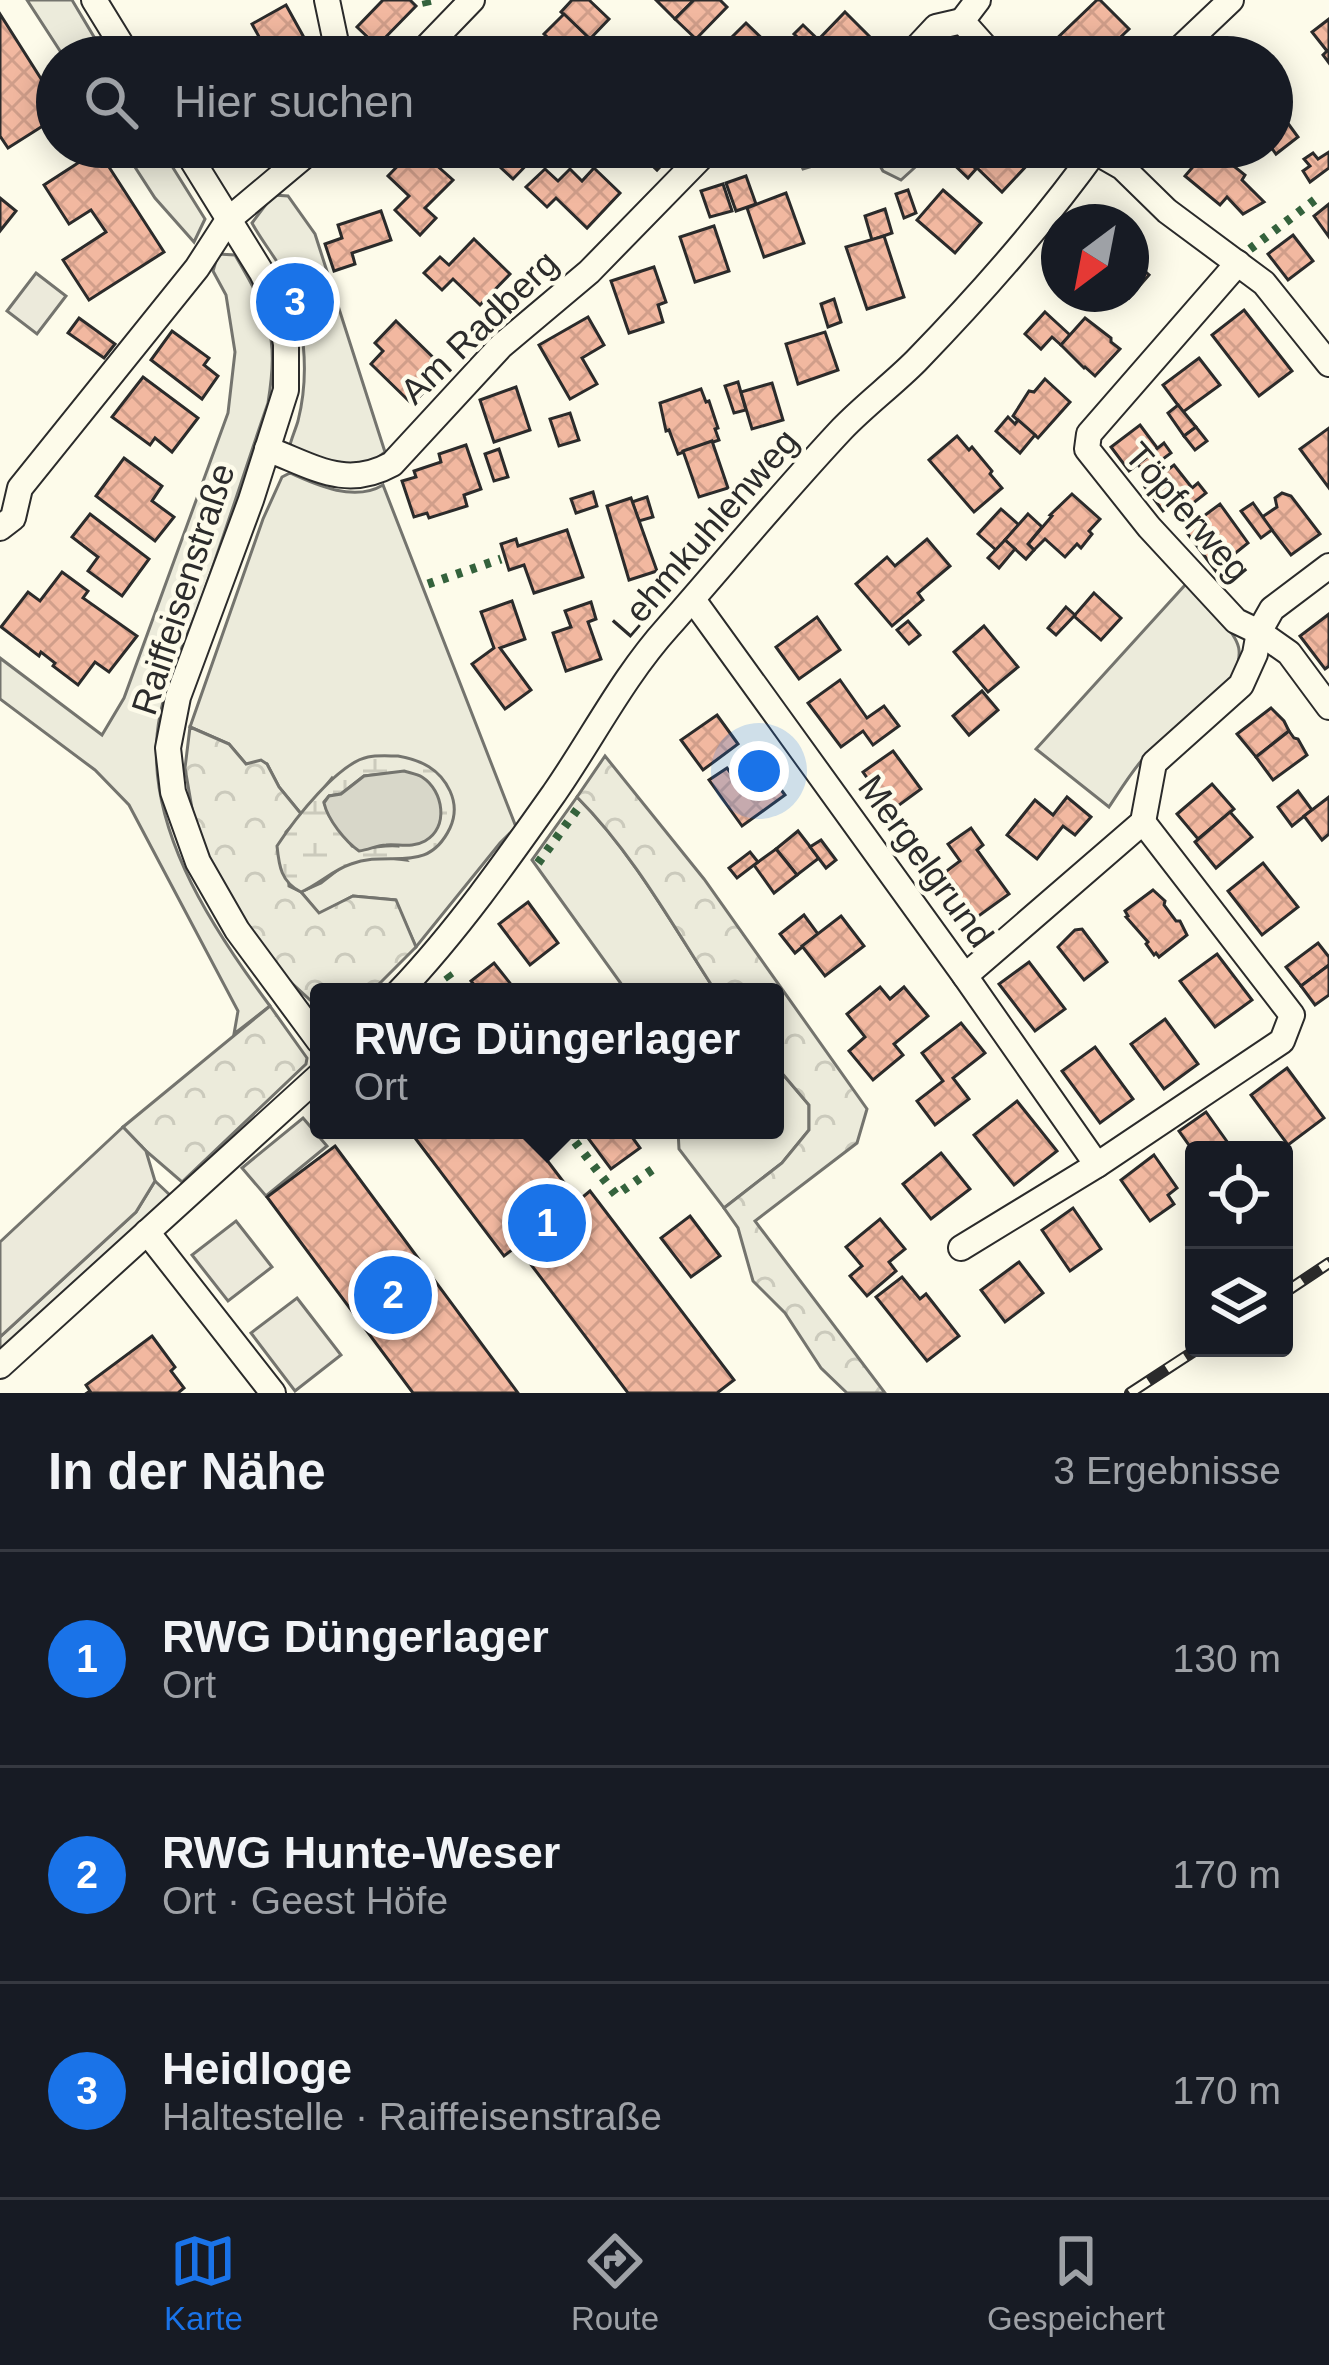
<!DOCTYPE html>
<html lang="de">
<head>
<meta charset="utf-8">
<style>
	:root { --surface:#171b24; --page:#20242c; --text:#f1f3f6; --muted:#9ea1a6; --line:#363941; --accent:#1a73e8 }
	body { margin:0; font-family:Arial,sans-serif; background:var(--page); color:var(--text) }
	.controls { position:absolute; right:36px; bottom:36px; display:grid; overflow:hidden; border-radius:12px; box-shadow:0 6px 30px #0003 }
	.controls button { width:108px; height:108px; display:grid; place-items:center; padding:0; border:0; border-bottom:3px solid var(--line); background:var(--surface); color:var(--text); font:60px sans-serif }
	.compass { position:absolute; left:1041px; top:204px; width:108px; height:108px; border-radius:50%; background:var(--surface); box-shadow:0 6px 30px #0003; rotate:212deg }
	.you { position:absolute; left:759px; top:771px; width:42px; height:42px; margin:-30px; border:9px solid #fff; border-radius:50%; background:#1a73e8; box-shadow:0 0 0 18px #1a73e833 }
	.badge { display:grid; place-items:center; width:78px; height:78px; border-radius:50%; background:var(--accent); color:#fff; font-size:39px; font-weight:700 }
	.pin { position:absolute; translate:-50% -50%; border:6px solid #fff; box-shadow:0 3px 12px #0006 }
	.popup { position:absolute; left:310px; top:983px; width:474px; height:156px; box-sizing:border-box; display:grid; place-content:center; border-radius:12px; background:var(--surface); filter:drop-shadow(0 3px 9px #0005); font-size:39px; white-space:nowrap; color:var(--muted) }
	.popup b { font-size:45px; color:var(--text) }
	.popup::after { content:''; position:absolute; left:50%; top:100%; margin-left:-24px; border:24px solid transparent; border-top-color:var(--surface) }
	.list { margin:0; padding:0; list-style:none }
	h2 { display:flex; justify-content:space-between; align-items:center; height:156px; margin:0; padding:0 48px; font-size:51px }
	h2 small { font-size:39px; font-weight:400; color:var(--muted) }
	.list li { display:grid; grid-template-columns:78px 1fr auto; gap:36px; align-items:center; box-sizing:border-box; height:216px; padding:0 48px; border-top:3px solid var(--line) }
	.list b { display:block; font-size:45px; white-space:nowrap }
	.list p { margin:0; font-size:39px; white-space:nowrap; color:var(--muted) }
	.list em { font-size:39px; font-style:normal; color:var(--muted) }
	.icon { flex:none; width:66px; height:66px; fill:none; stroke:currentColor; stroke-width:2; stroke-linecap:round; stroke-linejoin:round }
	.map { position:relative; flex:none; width:1329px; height:1393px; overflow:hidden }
	.search { position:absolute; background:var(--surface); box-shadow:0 6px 30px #0003; left:36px; right:36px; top:36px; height:132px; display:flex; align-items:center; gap:30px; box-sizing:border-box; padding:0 42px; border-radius:66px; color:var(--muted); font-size:45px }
	.sheet { height:804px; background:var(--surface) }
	nav { display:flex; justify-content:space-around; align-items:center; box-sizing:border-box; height:168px; border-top:3px solid var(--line); background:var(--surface); font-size:33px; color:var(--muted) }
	nav a { display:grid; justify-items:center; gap:6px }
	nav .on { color:var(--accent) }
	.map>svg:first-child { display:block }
	.green { fill:#ecebdb; stroke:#74746e; stroke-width:3 }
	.forest { fill:url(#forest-crowns); stroke:#74746e; stroke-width:3 }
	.wetland { fill:url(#wetland-marsh); stroke:#74746e; stroke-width:3; fill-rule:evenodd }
	.parking { fill:#eceadb; stroke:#74746e; stroke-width:3 }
	.water { fill:#d8d7c9; stroke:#74746e; stroke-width:3 }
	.building { fill:url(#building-cross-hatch); stroke:#2b2b2b; stroke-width:3 }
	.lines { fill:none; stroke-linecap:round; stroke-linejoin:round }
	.minor-casing { stroke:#2b2b2b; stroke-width:28 }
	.minor { stroke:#fdfbea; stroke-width:24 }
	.rail-casing { stroke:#2b2b2b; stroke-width:12 }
	.rail { stroke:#fdfbea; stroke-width:8; stroke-dasharray:22; stroke-linecap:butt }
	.hedge { stroke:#34623c; stroke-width:9; stroke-dasharray:6 9; stroke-linecap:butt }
	.labels { text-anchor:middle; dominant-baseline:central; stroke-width:9; stroke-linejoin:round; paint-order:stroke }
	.street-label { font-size:36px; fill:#2b2b2b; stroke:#fdfbea }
</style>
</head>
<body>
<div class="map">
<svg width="1329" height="1393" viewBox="0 0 1329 1393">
	<defs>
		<pattern id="forest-crowns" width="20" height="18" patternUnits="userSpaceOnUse" patternTransform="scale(3)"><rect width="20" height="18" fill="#ecebdb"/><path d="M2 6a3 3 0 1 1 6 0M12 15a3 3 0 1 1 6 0" fill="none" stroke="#cbcabc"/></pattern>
		<pattern id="wetland-marsh" width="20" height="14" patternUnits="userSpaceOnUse" patternTransform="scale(3)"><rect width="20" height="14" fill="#ecebdb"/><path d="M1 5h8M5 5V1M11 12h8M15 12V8" fill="none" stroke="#cbcabc"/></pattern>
		<pattern id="building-cross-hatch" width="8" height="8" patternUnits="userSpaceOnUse" patternTransform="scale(3)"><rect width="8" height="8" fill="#f2b8a0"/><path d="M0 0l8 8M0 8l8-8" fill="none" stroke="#d09e8a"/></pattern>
	</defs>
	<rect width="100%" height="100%" fill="#fdfbea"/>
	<g class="green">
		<path d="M27,0H72L106,57H64Z"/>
		<path d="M122,147H160L205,219L194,242L155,198Z"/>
		<path d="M793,147H931L934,150L901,180L883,171L870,149L803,169Z"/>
		<path d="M273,195L288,196L315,234L385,452L374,461L357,469L289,449C291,439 295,431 298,421C310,374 305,315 283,272C274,255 261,240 252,223Z"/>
		<path d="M218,254L235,255C269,313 279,335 268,403C245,469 224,537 200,603C186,640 168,675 160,715C139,819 211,927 270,1006L234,1034L238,1011L129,805L95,770L0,699V658L102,735L124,698L228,413L235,352L226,295L213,271Z"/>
		<path d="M290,473C318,486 355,502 383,485L516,827L500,843L416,947L395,900L353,896L319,914L301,892L321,883L344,865L361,860L382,857L406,860L332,778L302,815L279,787L267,764H246L229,744L190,727L263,519L282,477Z"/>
		<path d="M1186,584C1200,599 1237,630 1239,650C1243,692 1173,724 1148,753C1133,769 1121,789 1109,807L1036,749Z"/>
		<path d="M577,797C633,853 673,926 716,992H627L532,860Z"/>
		<path d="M775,1065L809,1105V1130L782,1163L724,1208L679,1149L678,1130H775Z"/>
		<path d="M155,1181L172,1197L0,1353V1337L136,1212Z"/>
	</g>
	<g class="forest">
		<path d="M190,727L229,744L246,764L261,760L267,764L279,787L302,815L286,832L289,886L301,892L319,913L353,896L396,900L416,947L371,992H319V1008L273,966L207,859L194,820L185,768Z"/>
		<path d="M605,756L704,879L867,1109L857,1143L755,1221L885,1393H847L821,1368L785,1313L753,1281L738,1228L724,1208L782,1163L809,1130V1105L775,1065V992H716C673,926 633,853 577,797Z"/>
		<path d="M270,1006L307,1058L306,1064L182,1182L146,1151L123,1127Z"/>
	</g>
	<path class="wetland" d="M398,756C421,760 440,769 450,791C456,804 456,815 450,828C427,876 390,849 351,864C333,870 319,884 301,892C281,882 279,866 277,846C294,820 338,763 368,757C377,755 389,756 398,756ZM404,772L398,846C381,844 369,851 352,846C341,830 329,822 324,802L329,796L341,794L364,776Z"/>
	<g class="parking">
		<path d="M36,273L66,296L37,334L7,311Z"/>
		<path d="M303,1118L327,1146L266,1196L242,1168Z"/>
		<path d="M123,1127L146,1151L155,1181L136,1212L0,1337V1242Z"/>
		<path d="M236,1221L272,1267L228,1301L192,1255Z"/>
		<path d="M297,1298L341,1355L295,1391L251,1333Z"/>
	</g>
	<path class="water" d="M404,771C410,773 417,774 422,777C444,791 449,828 425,841C413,848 399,844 386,845C377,845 369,850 359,851C345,841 328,820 324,803L329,796L341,794L364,776Z"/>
	<g class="building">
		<path d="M383,0H410L416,6L377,46L357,27Z"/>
		<path d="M572,0H589L609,19L590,39L561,12Z"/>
		<path d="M656,0H694L675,19Z"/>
		<path d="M694,0H720L727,7L696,39L675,19Z"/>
		<path d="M1097,0H1100L1129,29L1100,57H1062L1050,45Z"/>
		<path d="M286,5L312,52L303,57H270L252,24Z"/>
		<path d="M845,12L872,39L854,57H836L818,40Z"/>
		<path d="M0,14L57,104V117L8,148L0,136Z"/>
		<path d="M564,14L592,41L577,57H568L544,34Z"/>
		<path d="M1329,19V63L1323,55L1327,51L1312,32Z"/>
		<path d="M746,23L776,52L772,57H751L731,38Z"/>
		<path d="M803,25L831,52L826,57H818L794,34Z"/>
		<path d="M731,38L751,57H721L717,53Z"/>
		<path d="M1273,103L1298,137L1276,154L1271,147Z"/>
		<path d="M416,147L453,180L425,208L436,218L420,235L395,210L409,196L388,176Z"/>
		<path d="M519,147H537L540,151L513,179L500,167Z"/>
		<path d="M663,147L671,155L657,170L634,148Z"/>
		<path d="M956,147L968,149L962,156L976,169L968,178L946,157Z"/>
		<path d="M991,147H1016L1031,161L1002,192L974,165Z"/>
		<path d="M1210,147L1245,175L1242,180L1264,202L1243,214L1227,197L1220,205L1185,176Z"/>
		<path d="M98,150L164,252L89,300L63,260L106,232L91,210L69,224L44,185Z"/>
		<path d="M1329,152V168L1310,182L1303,171L1310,166L1304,159L1313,153L1318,159Z"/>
		<path d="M594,168L620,193L587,228L556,198L547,207L526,187L545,169L558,181L570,169L582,181Z"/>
		<path d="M746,176L756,204L736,211L726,183Z"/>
		<path d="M723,184L732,211L710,217L701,191Z"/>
		<path d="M908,190L916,213L904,218L896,194Z"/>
		<path d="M943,190L981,223L955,253L917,220Z"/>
		<path d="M786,193L804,243L764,257L747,208Z"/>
		<path d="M0,198L16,211L0,231Z"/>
		<path d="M1329,204V237L1314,216Z"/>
		<path d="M885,209L892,233L872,240L865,216Z"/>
		<path d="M381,211L391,240L352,253L355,264L334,271L325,244L342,238L338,225Z"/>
		<path d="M714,226L729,271L695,282L680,237Z"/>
		<path d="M1293,235L1313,261L1288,280L1268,254Z"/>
		<path d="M884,236L904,297L867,309L846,247Z"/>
		<path d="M474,239L510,274L480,305L453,279L442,290L424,273L440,257L449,265Z"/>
		<path d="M1131,259L1149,275L1129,298L1124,294H1131Z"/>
		<path d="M654,267L666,302L658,305L663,322L629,333L611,281Z"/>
		<path d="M834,299L841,322L828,327L821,304Z"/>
		<path d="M1244,310L1292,371L1259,396L1212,335Z"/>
		<path d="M1045,312L1070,335L1061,345L1052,337L1041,349L1025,334Z"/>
		<path d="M588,317L604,345L582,358L597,384L570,399L539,345Z"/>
		<path d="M79,318L115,344L104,358L68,333Z"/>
		<path d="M1085,318L1111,338V342L1120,349L1095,376L1085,367L1084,368L1061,345Z"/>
		<path d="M396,321L446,370L412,404L371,364L383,351L375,343Z"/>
		<path d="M172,331L209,358L204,365L218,376L202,399L151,360Z"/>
		<path d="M825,332L838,370L798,384L786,344Z"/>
		<path d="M1199,358L1220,385L1183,412L1163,385Z"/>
		<path d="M143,377L198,418L172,452L155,438L150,445L112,417Z"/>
		<path d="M1045,379L1070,402L1038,438L1013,416L1029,391L1034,392Z"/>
		<path d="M738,382L746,410L734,413L725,386Z"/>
		<path d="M772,383L783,420L752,429L741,392Z"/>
		<path d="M516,387L530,430L494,442L480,400Z"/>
		<path d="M701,389L706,402L709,401L718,428L715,429L719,440L678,454L669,430L666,431L660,403Z"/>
		<path d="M1178,405L1196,427L1184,436L1168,413Z"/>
		<path d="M570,413L579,440L559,446L550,419Z"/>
		<path d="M1008,417L1015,424L1018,420L1035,435L1020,453L996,431Z"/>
		<path d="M1140,425L1158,449L1129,471L1111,447Z"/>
		<path d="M1196,427L1207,441L1195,450L1184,436Z"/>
		<path d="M1329,428V488L1300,449Z"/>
		<path d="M957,436L969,450L972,447L992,471L990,474L1002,488L974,512L929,460Z"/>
		<path d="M712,441L728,488L699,497L683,451Z"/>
		<path d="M1164,443L1171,453L1144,473L1138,464Z"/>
		<path d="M466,445L481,489L464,495L467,506L429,518L427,513L414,517L402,481L416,477L414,471L441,462L439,454Z"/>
		<path d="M499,449L508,477L494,481L485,454Z"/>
		<path d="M124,458L162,486L152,501L174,517L155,541L96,496Z"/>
		<path d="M1174,465L1193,489L1163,511L1145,487Z"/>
		<path d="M1198,483L1206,493L1179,514L1172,505Z"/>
		<path d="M593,492L597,506L576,513L571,499Z"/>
		<path d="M1282,493L1291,496L1320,534L1291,555L1262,517L1277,507L1275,498Z"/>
		<path d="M1072,494L1100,519L1089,531L1092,534L1081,548L1077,544L1065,557L1045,539L1034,550L1028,544L1052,516L1050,515Z"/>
		<path d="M647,497L653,517L639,521L632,502Z"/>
		<path d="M631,498L657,571L629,580L607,506Z"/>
		<path d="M1253,503L1272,530L1261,538L1241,511Z"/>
		<path d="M1220,504L1248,543L1233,555L1240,564L1221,578L1185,530Z"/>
		<path d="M1001,509L1019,525L996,550L978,534Z"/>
		<path d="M90,514L149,559L122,596L88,571L98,557L72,537Z"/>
		<path d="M1028,514L1042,527L1028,544L1034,550L1026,559L1005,540Z"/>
		<path d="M567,530L583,577L534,593L524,565L509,570L501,544L516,539L518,546Z"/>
		<path d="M927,539L950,566L918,593L923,600L892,626L856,584L887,557L895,566Z"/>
		<path d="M1005,540L1015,549L999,568L988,558Z"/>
		<path d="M62,572L88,591L83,598L137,636L109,672L95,662L78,685L53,666L55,663L41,652L39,656L1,627L28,592L40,601Z"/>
		<path d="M1094,593L1121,618L1101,640L1074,616Z"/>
		<path d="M512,601L525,639L500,648L531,690L505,709L472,664L494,648L481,612Z"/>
		<path d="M591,602L596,619L588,622L601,659L566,671L553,633L571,627L565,611Z"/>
		<path d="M1066,607L1075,615L1056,635L1048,628Z"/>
		<path d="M1329,614V666L1325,669L1300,636Z"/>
		<path d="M817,617L840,650L799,679L776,647Z"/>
		<path d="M908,621L920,635L909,644L897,630Z"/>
		<path d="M984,626L1018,667L988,692L954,652Z"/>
		<path d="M840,680L867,718L884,706L899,726L873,745L863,731L841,747L808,703Z"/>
		<path d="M982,691L998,710L969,735L953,716Z"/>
		<path d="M1271,708L1284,721L1289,731L1256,757L1237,734Z"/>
		<path d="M717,715L738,744L703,770L681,740Z"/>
		<path d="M1289,731L1294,738L1298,739L1307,755L1273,780L1256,757Z"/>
		<path d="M893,751L921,789L891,811L863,772Z"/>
		<path d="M763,765L785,795L742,826L709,780L727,768L738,783Z"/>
		<path d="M1212,784L1234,809L1198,839L1177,814Z"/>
		<path d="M1298,791L1312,810L1292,826L1278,807Z"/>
		<path d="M1067,797L1091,817L1075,835L1063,826L1037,859L1007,835L1035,800L1053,815Z"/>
		<path d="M1329,797V834L1322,840L1304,816Z"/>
		<path d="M1230,812L1252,837L1216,868L1195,842Z"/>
		<path d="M971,828L983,845L977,850L1009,894L973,920L940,876L960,861L948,844Z"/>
		<path d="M798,831L819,858L797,875L776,849Z"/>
		<path d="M821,840L836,860L826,868L810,847Z"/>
		<path d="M776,849L797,875L774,893L754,865Z"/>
		<path d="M750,852L758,862L737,878L729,868Z"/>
		<path d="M1263,863L1298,907L1262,935L1228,891Z"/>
		<path d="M1153,890L1165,901L1164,905L1176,921H1180L1187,935L1159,957L1156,953L1154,955L1146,944L1148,942L1126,917L1128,916L1125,911Z"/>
		<path d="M528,902L558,943L530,965L499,924Z"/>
		<path d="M804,915L818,934L795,953L780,934Z"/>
		<path d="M841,916L864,946L825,976L802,946Z"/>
		<path d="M1082,929L1107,962L1084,980L1058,947L1075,930Z"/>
		<path d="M1318,943L1329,957V965L1301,986L1286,967Z"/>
		<path d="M1217,954L1252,1000L1215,1027L1180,981Z"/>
		<path d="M1029,962L1065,1009L1035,1031L999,984Z"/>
		<path d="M494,963L517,992H480L471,981Z"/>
		<path d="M1329,965V995L1315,1005L1301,986Z"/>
		<path d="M880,987L890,999L904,987L928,1016L894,1044L903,1055L873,1080L849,1051L865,1037L847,1014Z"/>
		<path d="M1165,1019L1198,1064L1164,1089L1131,1044Z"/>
		<path d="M961,1023L985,1053L953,1078L969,1099L935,1125L917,1101L943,1081L922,1053Z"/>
		<path d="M1095,1047L1133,1099L1100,1123L1062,1071Z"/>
		<path d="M1287,1068L1324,1118L1288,1145L1251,1095Z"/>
		<path d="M1017,1101L1057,1151L1014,1185L974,1135Z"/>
		<path d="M1206,1112L1233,1150H1194V1152L1179,1131Z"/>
		<path d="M409,1130H524L578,1201L590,1191L734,1380L717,1393H628L517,1246L504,1256Z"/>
		<path d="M582,1130H627L640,1148L611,1169Z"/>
		<path d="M335,1146L518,1393H413L267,1197Z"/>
		<path d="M941,1153L970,1189L931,1219L903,1184Z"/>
		<path d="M1154,1155L1177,1188L1168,1195L1174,1204L1150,1221L1121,1180Z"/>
		<path d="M1073,1208L1101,1249L1070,1271L1042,1230Z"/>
		<path d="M690,1216L720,1256L691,1277L661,1238Z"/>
		<path d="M880,1219L905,1249L889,1262L896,1271L867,1296L850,1276L862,1266L846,1247Z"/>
		<path d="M1019,1262L1043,1293L1005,1322L981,1290Z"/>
		<path d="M902,1277L920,1299L926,1294L959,1336L927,1361L876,1297Z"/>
		<path d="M152,1336L175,1367L171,1371L184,1388L178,1393H87L90,1391L86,1385Z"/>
	</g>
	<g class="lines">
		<g class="minor-casing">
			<g id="minor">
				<path d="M94,0L129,57"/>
				<path d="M327,0L339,57"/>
				<path d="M978,0L962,21L994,57"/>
				<path d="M417,57L472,0"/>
				<path d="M908,57L936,27L962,21"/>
				<path d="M1171,57L1231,0"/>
				<path d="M184,147L262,273L279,308L286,344V390L251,500L178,697L168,748L173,792L198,862L237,930L319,1041"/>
				<path d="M1087,147L1122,167L1167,211L1264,283L1329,364"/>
				<path d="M1238,263L1089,434L1087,449L1149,527L1236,621L1259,632L1289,653L1329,707"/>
				<path d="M267,449C313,466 345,490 392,464L501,346L589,272L711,147"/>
				<path d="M0,528L13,518L20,488L197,268L228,220L315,147"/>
				<path d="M694,601L965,976L1097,1165"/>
				<path d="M965,976L1143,822L1154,763L1241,685L1255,654L1259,632L1272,609L1329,566"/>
				<path d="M399,992C457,931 507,860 555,792C593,737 623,677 668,627C726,561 782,493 842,429C865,405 892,385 916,361C981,294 1043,224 1098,147"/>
				<path d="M147,1232L273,1393"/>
				<path d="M961,1248L1097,1165L1282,1041L1292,1015L1143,822"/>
				<path d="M0,1366L319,1076"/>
			</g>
		</g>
		<use href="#minor" class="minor"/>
		<g class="rail-casing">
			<g id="rail">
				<path d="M1284,1293L1329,1263"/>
				<path d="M1130,1393L1199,1348"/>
			</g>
		</g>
		<use href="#rail" class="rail"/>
		<g class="hedge">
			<path d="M426,0L429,13"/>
			<path d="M1250,249L1320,196"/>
			<path d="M428,584L501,559"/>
			<path d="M538,863L579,807"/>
			<path d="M447,974L460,992"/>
			<path d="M566,1130L616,1195L656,1167"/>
		</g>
	</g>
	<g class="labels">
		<g class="street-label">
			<text transform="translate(479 327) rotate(-44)">Am Radberg</text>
			<text transform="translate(1188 512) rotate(49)">Töpferweg</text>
			<text transform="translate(705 533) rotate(-49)">Lehmkuhlenweg</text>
			<text transform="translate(183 589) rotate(-72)">Raiffeisenstraße</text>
			<text transform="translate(926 861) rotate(54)">Mergelgrund</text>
		</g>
	</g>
</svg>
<div class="controls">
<button><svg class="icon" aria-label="locate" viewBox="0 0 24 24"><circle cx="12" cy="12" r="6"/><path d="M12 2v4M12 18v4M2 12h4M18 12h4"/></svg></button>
<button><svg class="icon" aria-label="layers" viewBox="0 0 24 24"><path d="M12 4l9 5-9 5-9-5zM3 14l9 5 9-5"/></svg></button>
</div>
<svg class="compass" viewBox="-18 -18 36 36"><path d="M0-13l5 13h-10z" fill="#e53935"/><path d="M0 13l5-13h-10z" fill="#9ea1a6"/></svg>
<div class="you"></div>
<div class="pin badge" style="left:547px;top:1223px">1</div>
<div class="popup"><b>RWG Düngerlager</b>Ort</div>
<div class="pin badge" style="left:393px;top:1295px">2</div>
<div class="pin badge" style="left:295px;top:302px">3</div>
<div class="search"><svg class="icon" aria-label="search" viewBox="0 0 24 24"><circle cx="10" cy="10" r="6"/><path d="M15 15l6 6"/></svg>Hier suchen</div>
</div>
<section class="sheet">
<h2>In der Nähe<small>3 Ergebnisse</small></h2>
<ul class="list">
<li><span class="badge">1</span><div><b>RWG Düngerlager</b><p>Ort</p></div><em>130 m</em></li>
<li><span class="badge">2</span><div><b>RWG Hunte-Weser</b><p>Ort · Geest Höfe</p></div><em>170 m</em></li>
<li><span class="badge">3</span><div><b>Heidloge</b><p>Haltestelle · Raiffeisenstraße</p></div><em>170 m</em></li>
</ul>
</section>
<nav>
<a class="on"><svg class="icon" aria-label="map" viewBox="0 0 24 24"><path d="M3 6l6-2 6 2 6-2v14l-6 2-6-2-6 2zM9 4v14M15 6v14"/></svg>Karte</a>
<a><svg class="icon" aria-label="directions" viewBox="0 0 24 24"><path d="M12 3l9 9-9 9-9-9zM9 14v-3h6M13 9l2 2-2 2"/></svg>Route</a>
<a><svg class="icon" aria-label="saved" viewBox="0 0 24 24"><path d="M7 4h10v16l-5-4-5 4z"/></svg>Gespeichert</a>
</nav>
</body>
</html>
